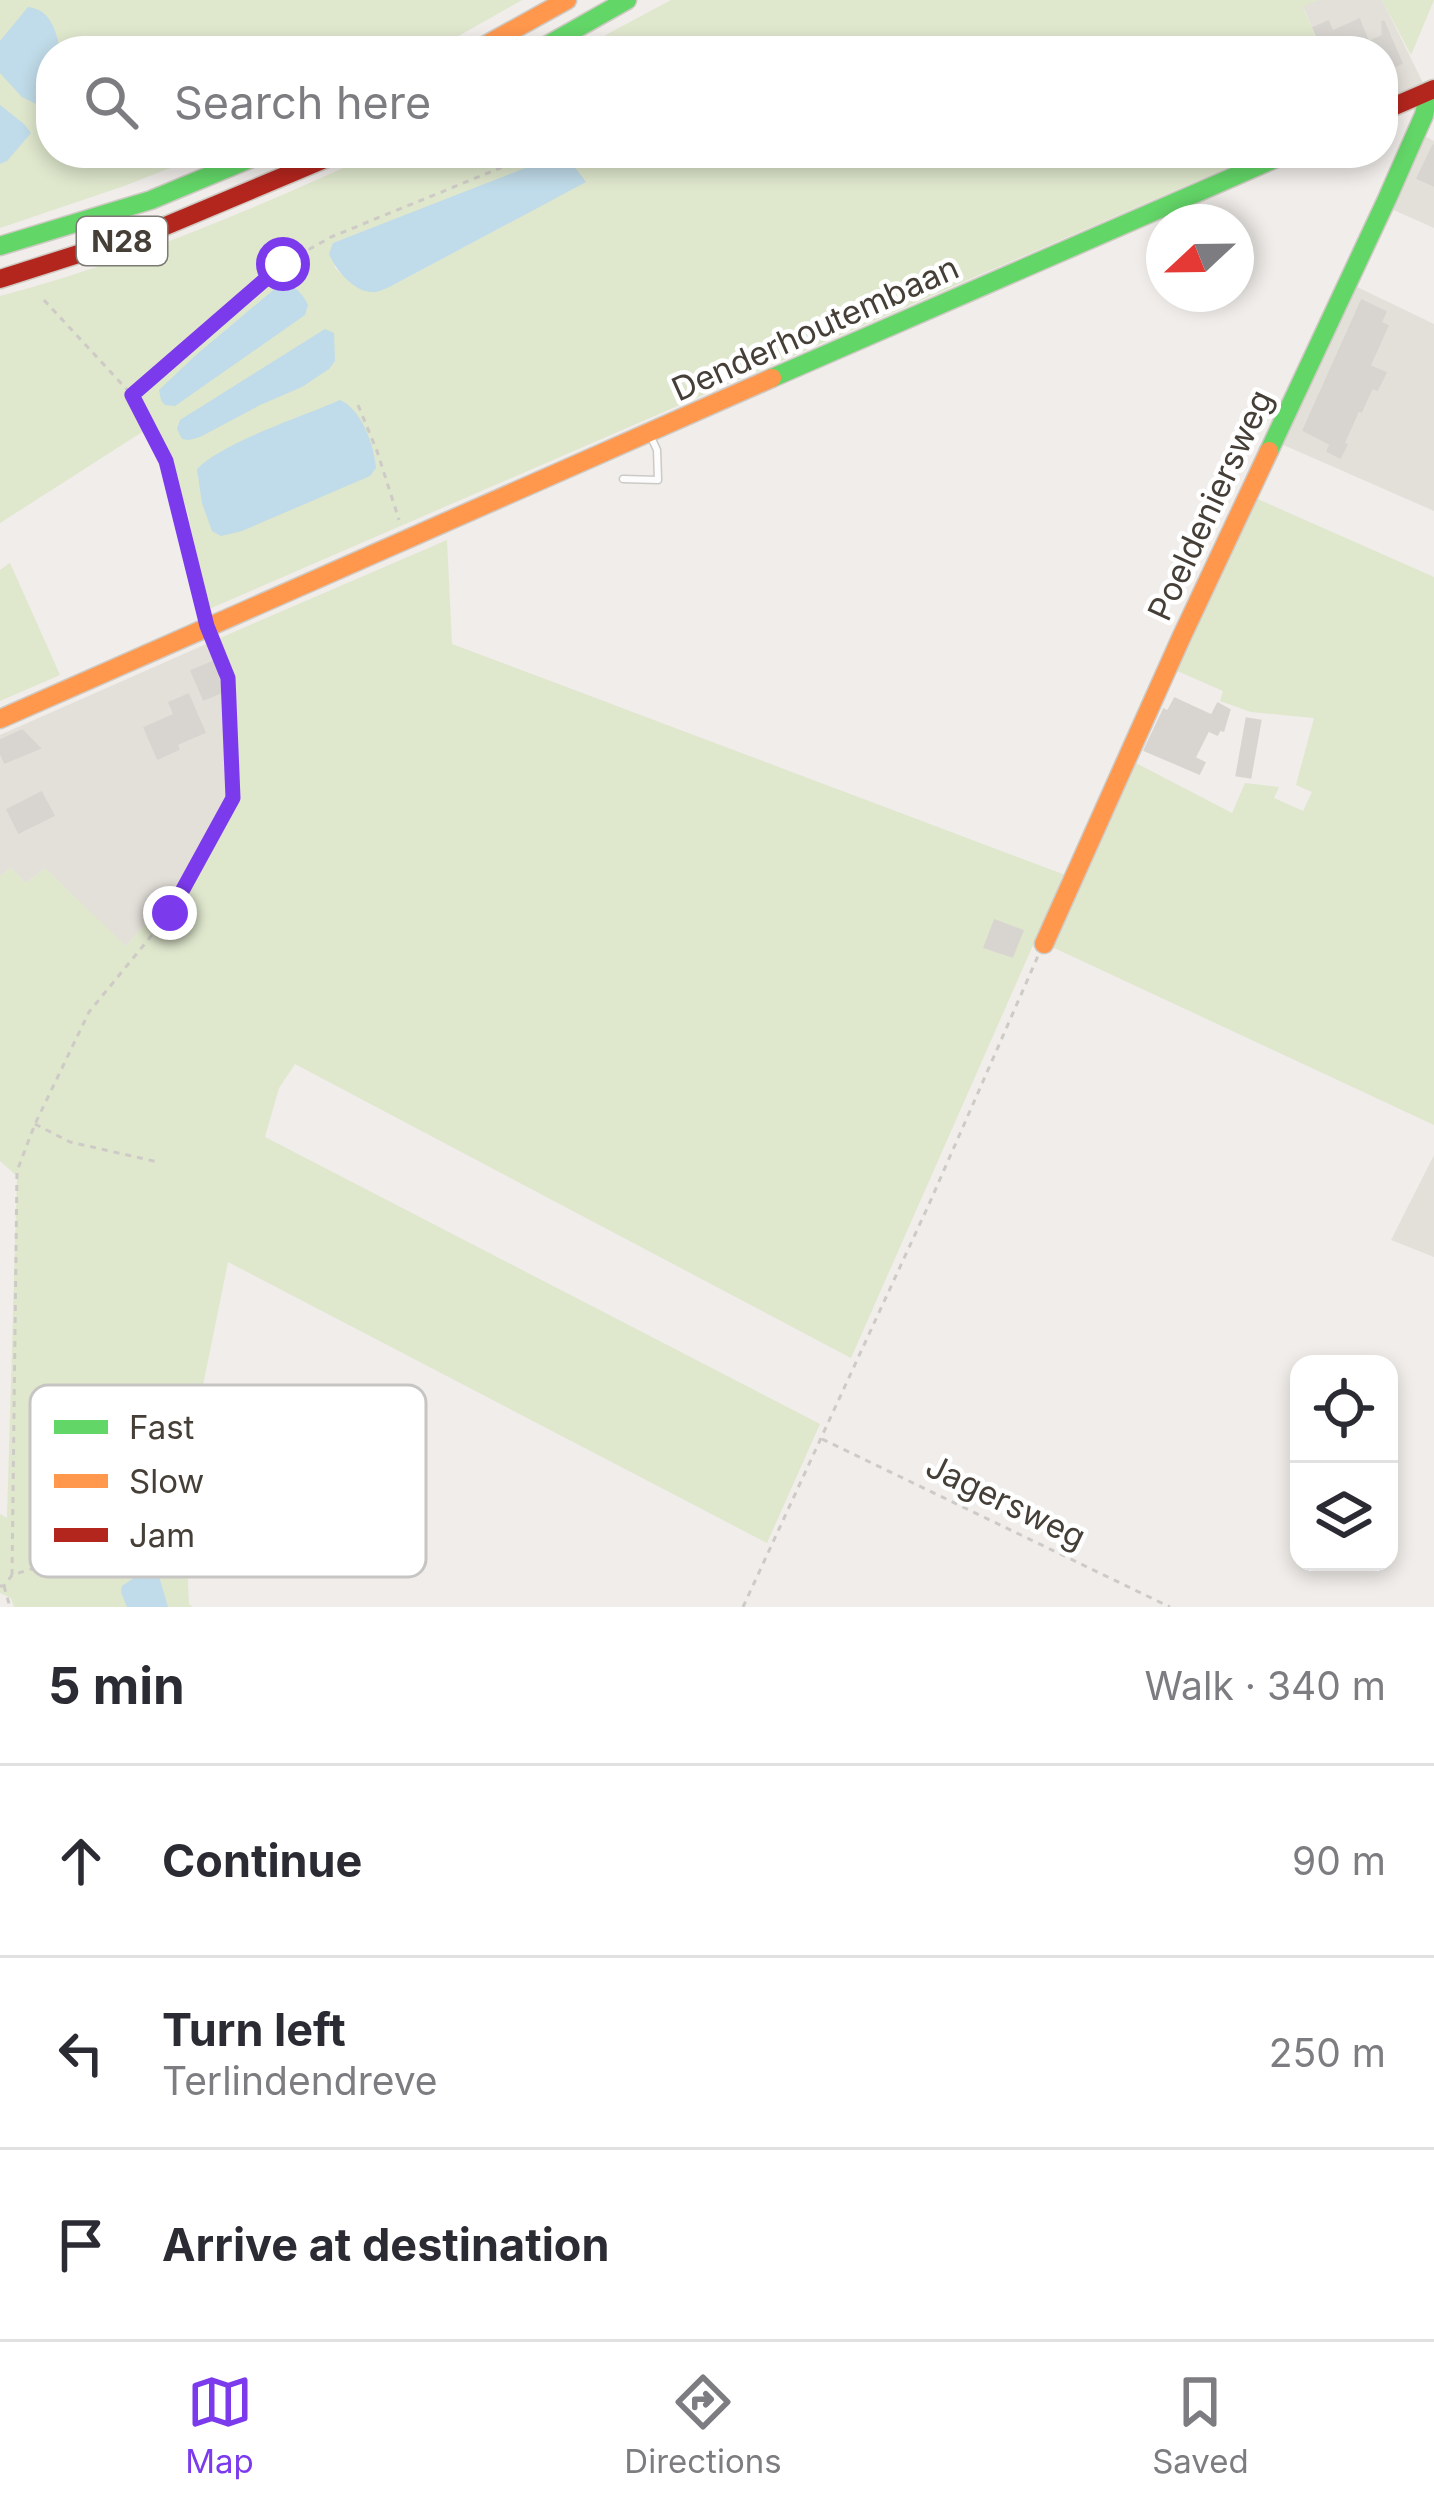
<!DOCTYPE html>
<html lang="en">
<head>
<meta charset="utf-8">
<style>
	:root { --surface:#fff; --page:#f2f2f3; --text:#2b2b33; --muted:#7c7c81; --line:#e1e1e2; --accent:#7c3aed }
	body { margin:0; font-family:Inter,sans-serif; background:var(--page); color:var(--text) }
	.controls { position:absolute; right:36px; bottom:36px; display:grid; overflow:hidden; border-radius:24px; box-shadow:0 6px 18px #0003 }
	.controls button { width:108px; height:108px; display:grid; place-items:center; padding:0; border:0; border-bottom:3px solid var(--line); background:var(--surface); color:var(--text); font:60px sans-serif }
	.compass { position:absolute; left:1146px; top:204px; width:108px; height:108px; border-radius:50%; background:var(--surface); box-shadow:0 6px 18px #0003; rotate:248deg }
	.stop { position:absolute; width:36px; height:36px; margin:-27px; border:9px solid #7c3aed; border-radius:50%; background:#fff }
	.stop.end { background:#7c3aed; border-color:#fff; box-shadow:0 3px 12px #0008 }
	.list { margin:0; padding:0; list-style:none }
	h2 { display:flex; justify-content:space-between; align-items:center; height:156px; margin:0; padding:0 48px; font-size:51px }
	h2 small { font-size:39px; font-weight:400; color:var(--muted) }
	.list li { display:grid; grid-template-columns:78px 1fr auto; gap:36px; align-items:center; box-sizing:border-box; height:192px; padding:0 48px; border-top:3px solid var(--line) }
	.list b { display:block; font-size:45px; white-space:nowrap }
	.list p { margin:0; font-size:39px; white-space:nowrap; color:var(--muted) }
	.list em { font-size:39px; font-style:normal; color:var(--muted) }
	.icon { flex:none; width:66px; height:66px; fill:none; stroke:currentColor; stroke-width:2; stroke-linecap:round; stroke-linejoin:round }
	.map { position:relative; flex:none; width:1434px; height:1607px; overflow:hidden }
	.search { position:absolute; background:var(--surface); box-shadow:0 6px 18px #0003; left:36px; right:36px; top:36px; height:132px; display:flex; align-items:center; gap:30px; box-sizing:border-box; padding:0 42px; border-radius:48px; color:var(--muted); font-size:45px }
	.sheet { height:732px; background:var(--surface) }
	nav { display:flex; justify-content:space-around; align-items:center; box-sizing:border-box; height:168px; border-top:3px solid var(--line); background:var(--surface); font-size:33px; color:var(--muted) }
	nav a { display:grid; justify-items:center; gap:6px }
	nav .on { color:var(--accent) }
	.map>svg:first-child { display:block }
	.residential { fill:#e3dfd9 }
	.green { fill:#dfe7cd; fill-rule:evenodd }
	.water { fill:#c0dbe9 }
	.building { fill:#d8d5d1; stroke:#d8d4d0; stroke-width:3 }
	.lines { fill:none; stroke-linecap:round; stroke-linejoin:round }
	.lane-casing { stroke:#cccac7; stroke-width:9 }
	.fast-casing { stroke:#cec9c2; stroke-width:21 }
	.slow-casing { stroke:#cec9c2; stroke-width:21 }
	.jam-casing { stroke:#cec9c2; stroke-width:21 }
	.path { stroke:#cecbc7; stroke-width:3; stroke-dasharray:6 6; stroke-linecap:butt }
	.lane { stroke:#fdfcfc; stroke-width:6 }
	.fast { stroke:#63d668; stroke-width:18 }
	.slow { stroke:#ff974d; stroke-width:18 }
	.jam { stroke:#b3261e; stroke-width:18 }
	.route { stroke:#7c3aed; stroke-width:15 }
	.labels { text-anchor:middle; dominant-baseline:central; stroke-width:9; stroke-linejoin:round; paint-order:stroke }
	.shield { fill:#fff; stroke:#7d7973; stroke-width:3 }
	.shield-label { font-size:30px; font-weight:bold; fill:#453f37 }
	.street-label { font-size:33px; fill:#453f37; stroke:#fff }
	.key { fill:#fff; stroke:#c7c5c3; stroke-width:3 }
	.key-label { font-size:33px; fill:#453f37 }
</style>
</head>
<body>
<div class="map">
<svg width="1434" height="1607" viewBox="0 0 1434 1607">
	<rect width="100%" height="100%" fill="#f0edea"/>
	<g class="residential">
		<path d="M1318,0H1382L1423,83L1383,100V51H1322L1303,6Z"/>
		<path d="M1424,136L1434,141V228L1389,208Z"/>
		<path d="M1353,285L1434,324V511L1279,443Z"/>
		<path d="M220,638L237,691L238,744L227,796L205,853L125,947L45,868L26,883L11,868L0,876V735Z"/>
		<path d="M1434,1155V1257L1391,1240Z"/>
	</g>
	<g class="green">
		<path d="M0,0H522L432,51H51V153H209L124,186L0,228Z"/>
		<path d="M671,0H1318L1303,7L1322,51H576Z"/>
		<path d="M1382,0H1434L1411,55Z"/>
		<path d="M376,153H1261L209,609L187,510L172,466L150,427L0,523V296C130,262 254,209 376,153ZM520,172L585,182L395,284C364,296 359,289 335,268L333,243Z"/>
		<path d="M1253,497L1434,577V1125L1050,946L1132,761L1232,813L1245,783L1279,787L1274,798L1303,811L1312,792L1296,785L1314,718L1251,712L1220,701L1223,691L1175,670Z"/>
		<path d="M447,540L452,644L1068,876L1045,918L851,1358L295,1064L279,1088L265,1137L820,1424L767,1543L228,1262L183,1484L189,1604L193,1607H14L11,1598L0,1593V1514L7,1518L17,1176L0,1161V876L11,868L26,883L45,868L126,946L205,853L227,796L238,744L237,691L220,638Z"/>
		<path d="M10,563L60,675L0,701V570Z"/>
	</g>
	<g class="water">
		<path d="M28,7C52,10 55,31 61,51H51V100L40,106L22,97L0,73V41Z"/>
		<path d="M0,105L24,124L31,133L7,161L0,164Z"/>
		<path d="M564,153L586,182L395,284C389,287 382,291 375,292C355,294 336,270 329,254L333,243Z"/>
		<path d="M284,281C293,283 304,296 308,305L305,315L175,406L165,405L161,400L159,390L196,355Z"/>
		<path d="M325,329L334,333L335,361L329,369L302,387L260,405L200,437L189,440L182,439L177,429L180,420Z"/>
		<path d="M340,400C362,410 374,445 376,468L370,476L242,531L221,536L212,531L202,503L197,469C223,442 302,417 340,400Z"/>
		<path d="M151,1566H156L168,1607H127L121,1592L122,1586Z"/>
	</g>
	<g class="building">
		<path d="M1359,20L1368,43L1383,36V21L1401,63L1383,71V51H1324L1314,28L1328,22L1332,32Z"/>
		<path d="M1434,145V185L1418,178Z"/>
		<path d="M1362,301L1385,312L1380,323L1387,326L1369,366L1385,373L1377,389L1372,387L1361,411L1358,410L1343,444L1346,445L1340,457L1328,451L1331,444L1304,430Z"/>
		<path d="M219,660L224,671L216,675L223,691L204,699L192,671Z"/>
		<path d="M188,695L204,732L176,744L178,749L158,758L145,728L175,715L170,703Z"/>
		<path d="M1175,699L1212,716L1218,704L1229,710L1223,730L1220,729L1217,734L1208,730L1194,758L1204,763L1199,773L1145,750L1164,710L1168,712Z"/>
		<path d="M1247,719L1260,721L1250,777L1237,775Z"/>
		<path d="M22,731L39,748L5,762L0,750V741Z"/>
		<path d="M41,793L53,815L19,832L8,810Z"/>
		<path d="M995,921L1022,931L1012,956L985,947Z"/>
	</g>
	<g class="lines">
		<g class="lane-casing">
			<path id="lane" d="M623,479L658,480L657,450L651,437"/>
		</g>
		<g class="fast-casing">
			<g id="fast">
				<path d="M537,51L627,0"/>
				<path d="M0,246L151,200L264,153"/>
				<path d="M772,378L1288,153"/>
				<path d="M1269,451L1387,199L1424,115L1429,91"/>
			</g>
		</g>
		<g class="slow-casing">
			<g id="slow">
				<path d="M475,51L567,0"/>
				<path d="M0,719L772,378"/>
				<path d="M1044,944L1181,638L1269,451"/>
			</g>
		</g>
		<g class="jam-casing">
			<g id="jam">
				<path d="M1383,111L1434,89"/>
				<path d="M0,279L163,227L339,153"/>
			</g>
		</g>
		<g class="path">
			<path d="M44,300L132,395L167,461L204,613"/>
			<path d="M133,394L283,264L331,237L537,153"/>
			<path d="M358,405L377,451L399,520"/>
			<path d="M35,1124L70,1142L158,1162"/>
			<path d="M822,1439L1170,1607"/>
			<path d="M12,1575L17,1171L35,1124L89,1012L170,913L233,798L228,678L214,644"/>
			<path d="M0,1586H4L12,1575L74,1556L107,1547L159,1541L172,1528L181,1495L195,1406"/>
			<path d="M4,1586L10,1607"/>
			<path d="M743,1607L930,1202L1038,956"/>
		</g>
		<use href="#lane" class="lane"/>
		<use href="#fast" class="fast"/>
		<use href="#slow" class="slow"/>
		<use href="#jam" class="jam"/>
	</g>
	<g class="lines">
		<path class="route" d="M170,913L233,798L228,678L207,626L166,461L132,395L283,264"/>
	</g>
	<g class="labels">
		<rect class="shield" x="77" y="217" width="90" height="48" rx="9"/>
		<g class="shield-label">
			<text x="122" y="241">N28</text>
		</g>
		<g class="street-label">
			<text transform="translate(815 328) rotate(-24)">Denderhoutembaan</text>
			<text transform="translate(1210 505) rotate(-65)">Poeldeniersweg</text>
			<text transform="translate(1006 1501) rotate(26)">Jagersweg</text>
		</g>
	</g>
	<rect x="30" y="1385" width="396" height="192" rx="18" class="key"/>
	<rect x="54" y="1420" width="54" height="14" fill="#63d668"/>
	<rect x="54" y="1474" width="54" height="14" fill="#ff974d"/>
	<rect x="54" y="1528" width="54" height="14" fill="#b3261e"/>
	<g class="key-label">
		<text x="129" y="1439">Fast</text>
		<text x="129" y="1493">Slow</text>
		<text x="129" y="1547">Jam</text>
	</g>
</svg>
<div class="controls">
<button><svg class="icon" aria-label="locate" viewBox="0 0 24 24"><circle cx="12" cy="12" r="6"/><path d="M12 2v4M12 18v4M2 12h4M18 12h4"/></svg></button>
<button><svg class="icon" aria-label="layers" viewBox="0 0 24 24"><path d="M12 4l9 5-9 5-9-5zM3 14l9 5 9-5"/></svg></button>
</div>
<svg class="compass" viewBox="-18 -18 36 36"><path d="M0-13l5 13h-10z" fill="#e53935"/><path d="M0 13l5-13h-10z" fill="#7c7c81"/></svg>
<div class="stop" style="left:283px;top:264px"></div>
<div class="stop end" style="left:170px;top:913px"></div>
<div class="search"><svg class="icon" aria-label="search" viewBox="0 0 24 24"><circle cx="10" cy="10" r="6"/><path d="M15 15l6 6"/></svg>Search here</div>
</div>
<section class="sheet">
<h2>5 min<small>Walk · 340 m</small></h2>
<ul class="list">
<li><svg class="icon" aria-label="ahead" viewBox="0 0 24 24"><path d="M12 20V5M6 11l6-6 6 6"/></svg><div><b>Continue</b></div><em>90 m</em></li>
<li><svg class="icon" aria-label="left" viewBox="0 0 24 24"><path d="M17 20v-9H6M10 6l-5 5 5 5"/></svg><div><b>Turn left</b><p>Terlindendreve</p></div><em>250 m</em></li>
<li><svg class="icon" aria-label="arrive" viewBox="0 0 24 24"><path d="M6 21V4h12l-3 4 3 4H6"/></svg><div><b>Arrive at destination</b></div></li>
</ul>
</section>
<nav>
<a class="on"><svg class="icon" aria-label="map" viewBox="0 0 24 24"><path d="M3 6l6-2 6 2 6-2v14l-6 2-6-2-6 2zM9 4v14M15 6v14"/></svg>Map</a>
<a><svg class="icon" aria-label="directions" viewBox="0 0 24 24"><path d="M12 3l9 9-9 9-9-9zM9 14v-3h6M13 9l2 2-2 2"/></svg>Directions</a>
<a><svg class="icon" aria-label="saved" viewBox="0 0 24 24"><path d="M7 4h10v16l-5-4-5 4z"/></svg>Saved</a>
</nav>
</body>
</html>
